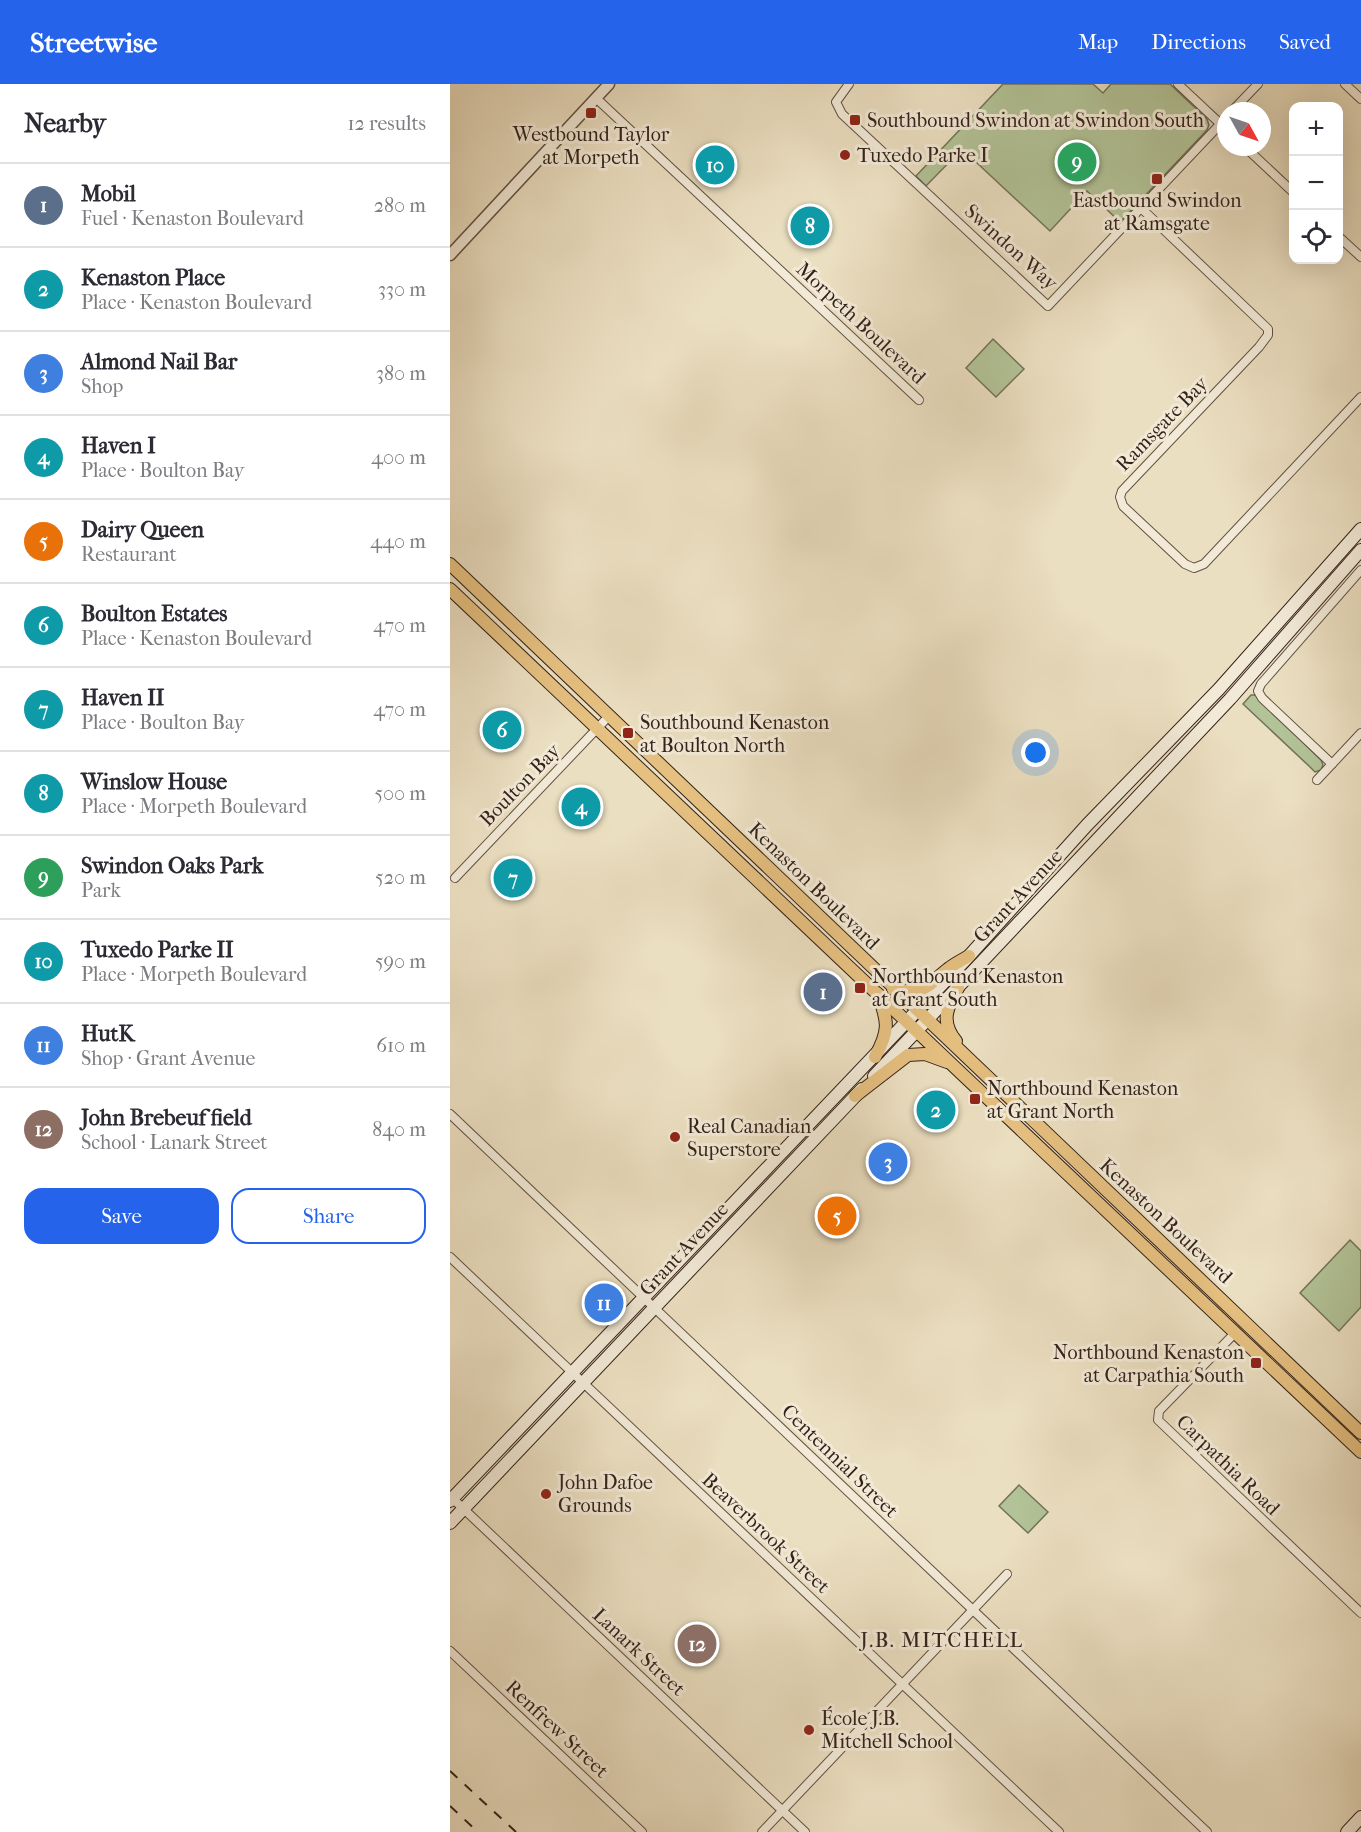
<!DOCTYPE html>
<html lang="en">
<head>
<meta charset="utf-8">
<style>
	:root { --surface:#fff; --page:#f7f7f7; --text:#2b2b33; --muted:#7c7c81; --line:#e1e1e2; --accent:#2563eb }
	body { margin:0; font-family:"IM FELL French Canon",serif; background:var(--page); color:var(--text) }
	.controls { position:absolute; right:18px; top:18px; display:grid; overflow:hidden; border-radius:12px; box-shadow:0 6px 24px #0002 }
	.controls button { width:54px; height:54px; display:grid; place-items:center; padding:0; border:0; border-bottom:2px solid var(--line); background:var(--surface); color:var(--text); font:30px sans-serif }
	.compass { position:absolute; left:767px; top:18px; width:54px; height:54px; border-radius:50%; background:var(--surface); box-shadow:0 6px 24px #0002; rotate:130deg }
	.you { position:absolute; left:586px; top:669px; width:21px; height:21px; margin:-15px; border:4px solid #fff; border-radius:50%; background:#1a73e8; box-shadow:0 0 0 9px #1a73e833 }
	.badge { display:grid; place-items:center; width:39px; height:39px; border-radius:50%; background:var(--accent); color:#fff; font-size:20px; font-weight:700 }
	.pin { position:absolute; translate:-50% -50%; border:3px solid #fff; box-shadow:0 2px 6px #0006 }
	.list { margin:0; padding:0; list-style:none }
	h2 { display:flex; justify-content:space-between; align-items:center; height:78px; margin:0; padding:0 24px; font-size:26px }
	h2 small { font-size:20px; font-weight:400; color:var(--muted) }
	.list li { display:grid; grid-template-columns:39px 1fr auto; gap:18px; align-items:center; box-sizing:border-box; height:84px; padding:0 24px; border-top:2px solid var(--line) }
	.list b { display:block; font-size:22px; white-space:nowrap }
	.list p { margin:0; font-size:20px; white-space:nowrap; color:var(--muted) }
	.list em { font-size:20px; font-style:normal; color:var(--muted) }
	.actions { display:flex; gap:12px; padding:18px 24px }
	.actions a { flex:1; padding:14px 0; border:2px solid var(--accent); border-radius:18px; text-align:center; font-size:21px; color:var(--accent) }
	.actions .main { background:var(--accent); color:#fff }
	.icon { flex:none; width:33px; height:33px; fill:none; stroke:currentColor; stroke-width:2; stroke-linecap:round; stroke-linejoin:round }
	.map { position:relative; flex:none; width:911px; height:1748px; overflow:hidden }
	header { display:flex; align-items:center; gap:36px; box-sizing:border-box; height:84px; padding:0 30px; background:var(--accent); color:#fff }
	header strong { font-size:28px }
	nav { display:flex; gap:33px; margin-inline-start:auto; font-size:21px }
	main { display:flex }
	aside { flex:1; background:var(--surface) }
	.map>svg:first-child { display:block }
	.green { fill:#b2c397; stroke:#737258; stroke-width:1.5 }
	.lines { fill:none; stroke-linecap:round; stroke-linejoin:round }
	.minor-casing { stroke:#625144; stroke-width:10 }
	.tertiary-casing { stroke:#625144; stroke-width:13 }
	.secondary-casing { stroke:#34221a; stroke-width:14 }
	.primary-casing { stroke:#34221a; stroke-width:14 }
	.minor { stroke:#f2ead7; stroke-width:8 }
	.tertiary { stroke:#f2ead7; stroke-width:10 }
	.secondary { stroke:#f2ead7; stroke-width:12 }
	.primary { stroke:#e6c080; stroke-width:12 }
	.rail { stroke:#34221a; stroke-width:2; stroke-dasharray:10 10; stroke-linecap:butt }
	.poi-dot { fill:#8f2418; stroke:#f2ead7; stroke-width:2 }
	.labels { text-anchor:middle; dominant-baseline:central; stroke-width:6; stroke-linejoin:round; paint-order:stroke }
	.poi-label { font-size:20px; fill:#34221a; stroke:#f2ead7; text-anchor:start }
	.street-label { font-size:20px; fill:#34221a; stroke:#f2ead7 }
	.neighbourhood-label { font-size:21px; letter-spacing:1.5px; fill:#34221a; stroke:#f2ead7 }
</style>
</head>
<body>
<header>
<strong>Streetwise</strong>
<nav><a>Map</a><a>Directions</a><a>Saved</a></nav>
</header>
<main>
<aside>
<h2>Nearby<small>12 results</small></h2>
<ul class="list">
<li><span class="badge" style="background:#5c6f8a">1</span><div><b>Mobil</b><p>Fuel · Kenaston Boulevard</p></div><em>280 m</em></li>
<li><span class="badge" style="background:#0f9aa8">2</span><div><b>Kenaston Place</b><p>Place · Kenaston Boulevard</p></div><em>330 m</em></li>
<li><span class="badge" style="background:#3f7fe0">3</span><div><b>Almond Nail Bar</b><p>Shop</p></div><em>380 m</em></li>
<li><span class="badge" style="background:#0f9aa8">4</span><div><b>Haven I</b><p>Place · Boulton Bay</p></div><em>400 m</em></li>
<li><span class="badge" style="background:#e8710a">5</span><div><b>Dairy Queen</b><p>Restaurant</p></div><em>440 m</em></li>
<li><span class="badge" style="background:#0f9aa8">6</span><div><b>Boulton Estates</b><p>Place · Kenaston Boulevard</p></div><em>470 m</em></li>
<li><span class="badge" style="background:#0f9aa8">7</span><div><b>Haven II</b><p>Place · Boulton Bay</p></div><em>470 m</em></li>
<li><span class="badge" style="background:#0f9aa8">8</span><div><b>Winslow House</b><p>Place · Morpeth Boulevard</p></div><em>500 m</em></li>
<li><span class="badge" style="background:#2e9e5b">9</span><div><b>Swindon Oaks Park</b><p>Park</p></div><em>520 m</em></li>
<li><span class="badge" style="background:#0f9aa8">10</span><div><b>Tuxedo Parke II</b><p>Place · Morpeth Boulevard</p></div><em>590 m</em></li>
<li><span class="badge" style="background:#3f7fe0">11</span><div><b>HutK</b><p>Shop · Grant Avenue</p></div><em>610 m</em></li>
<li><span class="badge" style="background:#8d6e63">12</span><div><b>John Brebeuf field</b><p>School · Lanark Street</p></div><em>840 m</em></li>
</ul>
<div class="actions"><a class="main">Save</a><a>Share</a></div>
</aside>
<div class="map">
<svg width="911" height="1748" viewBox="0 0 911 1748">
	<rect width="100%" height="100%" fill="#ebdfc1"/>
	<filter id="stains"><feTurbulence type="fractalNoise" baseFrequency=".00333" numOctaves="4"/><feColorMatrix values="0 0 0 0 .2 0 0 0 0 .09 0 0 0 0 .02 0 0 0 .5 -.17"/></filter>
	<radialGradient id="worn" r=".72"><stop offset=".6" stop-color="#630" stop-opacity="0"/><stop offset="1" stop-color="#630" stop-opacity=".3"/></radialGradient>
	<g class="green">
		<path d="M553,0H643L653,9L661,0H720L757,35L759,41L757,46L670,138L637,107L600,147L512,65L476,102L466,92Z"/>
		<path d="M543,255L574,285L546,313L516,284Z"/>
		<path d="M801,611H805L871,676L873,681L871,686L865,688L859,682L793,620Z"/>
		<path d="M900,1156L911,1167V1223L889,1247L850,1209Z"/>
		<path d="M569,1401L598,1428L578,1449L549,1422Z"/>
	</g>
	<g class="lines">
		<g class="minor-casing">
			<g id="minor">
				<path d="M399,0L386,18L392,30L598,222L776,34"/>
				<path d="M728,0L776,45"/>
				<path d="M895,0L911,15"/>
				<path d="M147,15L469,316"/>
				<path d="M782,27L808,0"/>
				<path d="M795,63L844,109"/>
				<path d="M691,124L818,245V251L809,263L672,407L670,413L673,422L735,480L744,484L754,480L911,313"/>
				<path d="M888,152L911,173"/>
				<path d="M882,680L812,614L808,607L811,600L911,486"/>
				<path d="M867,696L911,649"/>
				<path d="M5,794L159,632"/>
				<path d="M0,1030L757,1748"/>
				<path d="M0,1173L609,1748"/>
				<path d="M784,1250L709,1327L708,1336L911,1529"/>
				<path d="M0,1412L355,1748"/>
				<path d="M0,1567L192,1748"/>
				<path d="M312,1748L557,1490"/>
			</g>
		</g>
		<g class="tertiary-casing">
			<path id="tertiary" d="M0,171L159,0"/>
		</g>
		<g class="secondary-casing">
			<g id="secondary">
				<path d="M424,992L780,615L911,466"/>
				<path d="M0,1417L519,872L637,741L769,605L911,445"/>
				<path d="M0,1439L412,1005"/>
				<path d="M897,1748L911,1733"/>
			</g>
		</g>
		<g class="primary-casing">
			<g id="primary">
				<path d="M0,480L911,1349"/>
				<path d="M0,505L911,1368"/>
				<path d="M443,905C476,911 474,904 498,885C504,880 512,876 519,872"/>
				<path d="M506,957C490,938 497,923 508,904"/>
				<path d="M425,973C440,946 438,938 428,910"/>
				<path d="M405,1012L458,971L475,970L497,978"/>
			</g>
		</g>
		<use href="#minor" class="minor"/>
		<use href="#tertiary" class="tertiary"/>
		<use href="#secondary" class="secondary"/>
		<use href="#primary" class="primary"/>
		<g class="rail">
			<path d="M0,1687L66,1748"/>
			<path d="M0,1722L28,1748"/>
		</g>
	</g>
	<g class="poi-dot">
		<rect x="135" y="23" width="12" height="12" rx="3"/>
		<rect x="399" y="30" width="12" height="12" rx="3"/>
		<circle cx="395" cy="71" r="6"/>
		<rect x="701" y="89" width="12" height="12" rx="3"/>
		<rect x="172" y="643" width="12" height="12" rx="3"/>
		<rect x="404" y="898" width="12" height="12" rx="3"/>
		<rect x="519" y="1009" width="12" height="12" rx="3"/>
		<circle cx="225" cy="1053" r="6"/>
		<rect x="800" y="1273" width="12" height="12" rx="3"/>
		<circle cx="96" cy="1410" r="6"/>
		<circle cx="359" cy="1646" r="6"/>
	</g>
	<g class="labels">
		<g class="poi-label">
			<text x="417" y="36">Southbound Swindon at Swindon South</text>
			<text x="141" y="50" text-anchor="middle">Westbound Taylor<tspan x="141" dy="23">at Morpeth</tspan></text>
			<text x="407" y="71">Tuxedo Parke I</text>
			<text x="707" y="116" text-anchor="middle">Eastbound Swindon<tspan x="707" dy="23">at Ramsgate</tspan></text>
			<text x="190" y="638">Southbound Kenaston<tspan x="190" dy="23">at Boulton North</tspan></text>
			<text x="422" y="892">Northbound Kenaston<tspan x="422" dy="23">at Grant South</tspan></text>
			<text x="537" y="1004">Northbound Kenaston<tspan x="537" dy="23">at Grant North</tspan></text>
			<text x="237" y="1042">Real Canadian<tspan x="237" dy="23">Superstore</tspan></text>
			<text x="794" y="1268" text-anchor="end">Northbound Kenaston<tspan x="794" dy="23">at Carpathia South</tspan></text>
			<text x="108" y="1398">John Dafoe<tspan x="108" dy="23">Grounds</tspan></text>
			<text x="371" y="1634">École J.B.<tspan x="371" dy="23">Mitchell School</tspan></text>
		</g>
		<g class="street-label">
			<text transform="translate(561 163) rotate(42)">Swindon Way</text>
			<text transform="translate(411 239) rotate(43)">Morpeth Boulevard</text>
			<text transform="translate(712 340) rotate(-46)">Ramsgate Bay</text>
			<text transform="translate(70 701) rotate(-46)">Boulton Bay</text>
			<text transform="translate(364 802) rotate(44)">Kenaston Boulevard</text>
			<text transform="translate(568 812) rotate(-47)">Grant Avenue</text>
			<text transform="translate(716 1137) rotate(43)">Kenaston Boulevard</text>
			<text transform="translate(234 1165) rotate(-47)">Grant Avenue</text>
			<text transform="translate(390 1377) rotate(44)">Centennial Street</text>
			<text transform="translate(778 1381) rotate(44)">Carpathia Road</text>
			<text transform="translate(316 1449) rotate(43)">Beaverbrook Street</text>
			<text transform="translate(189 1568) rotate(43)">Lanark Street</text>
			<text transform="translate(107 1645) rotate(43)">Renfrew Street</text>
		</g>
		<g class="neighbourhood-label">
			<text x="492" y="1556">J.B. MITCHELL</text>
		</g>
	</g>
	<rect width="100%" height="100%" filter="url(#stains)"/>
	<rect width="100%" height="100%" fill="url(#worn)"/>
</svg>
<div class="controls">
<button>+</button>
<button>−</button>
<button><svg class="icon" aria-label="locate" viewBox="0 0 24 24"><circle cx="12" cy="12" r="6"/><path d="M12 2v4M12 18v4M2 12h4M18 12h4"/></svg></button>
</div>
<svg class="compass" viewBox="-18 -18 36 36"><path d="M0-13l5 13h-10z" fill="#e53935"/><path d="M0 13l5-13h-10z" fill="#7c7c81"/></svg>
<div class="you"></div>
<div class="pin badge" style="left:373px;top:908px;background:#5c6f8a">1</div>
<div class="pin badge" style="left:486px;top:1026px;background:#0f9aa8">2</div>
<div class="pin badge" style="left:438px;top:1078px;background:#3f7fe0">3</div>
<div class="pin badge" style="left:131px;top:723px;background:#0f9aa8">4</div>
<div class="pin badge" style="left:387px;top:1132px;background:#e8710a">5</div>
<div class="pin badge" style="left:52px;top:646px;background:#0f9aa8">6</div>
<div class="pin badge" style="left:63px;top:794px;background:#0f9aa8">7</div>
<div class="pin badge" style="left:360px;top:142px;background:#0f9aa8">8</div>
<div class="pin badge" style="left:627px;top:78px;background:#2e9e5b">9</div>
<div class="pin badge" style="left:265px;top:81px;background:#0f9aa8">10</div>
<div class="pin badge" style="left:154px;top:1219px;background:#3f7fe0">11</div>
<div class="pin badge" style="left:247px;top:1560px;background:#8d6e63">12</div>
</div>
</main>
</body>
</html>
